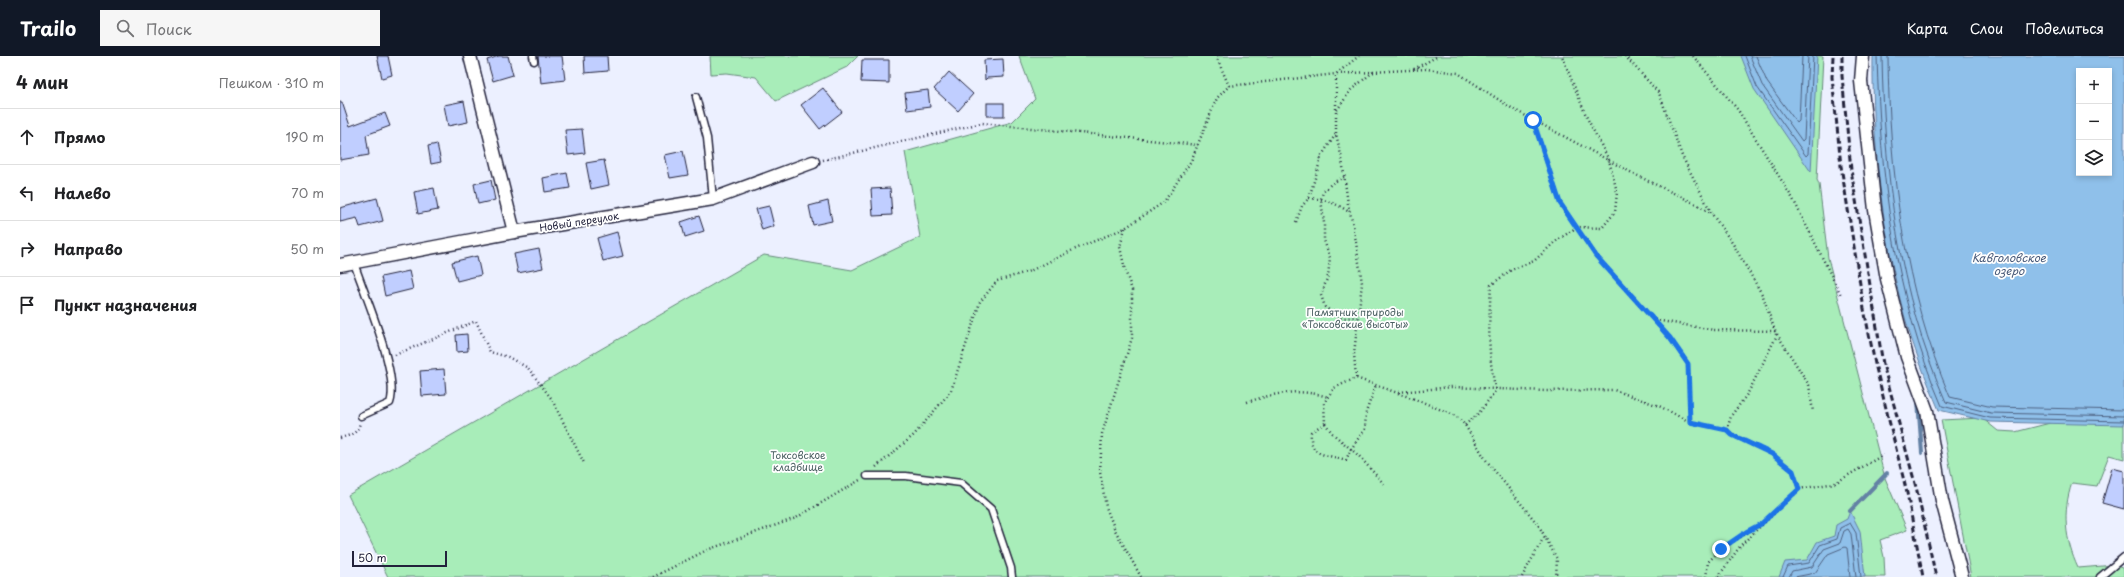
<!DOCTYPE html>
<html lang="ru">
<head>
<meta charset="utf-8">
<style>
	:root { --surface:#fff; --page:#f6f6f6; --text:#202124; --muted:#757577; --line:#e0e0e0; --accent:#111827 }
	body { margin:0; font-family:"Playpen Sans",sans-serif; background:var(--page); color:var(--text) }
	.controls { position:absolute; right:12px; top:12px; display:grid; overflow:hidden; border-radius:0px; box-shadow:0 2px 6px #0003 }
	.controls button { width:36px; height:36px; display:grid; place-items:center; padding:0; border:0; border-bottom:1px solid var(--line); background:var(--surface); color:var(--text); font:20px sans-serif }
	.scale { position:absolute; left:12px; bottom:10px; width:95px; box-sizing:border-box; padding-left:4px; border:2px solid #22223b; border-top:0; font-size:11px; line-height:14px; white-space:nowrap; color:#22223b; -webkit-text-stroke:3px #fff; paint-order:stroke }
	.stop { position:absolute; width:12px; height:12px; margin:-9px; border:3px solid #1a73e8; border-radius:50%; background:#fff }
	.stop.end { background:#1a73e8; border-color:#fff; box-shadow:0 1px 4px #0008 }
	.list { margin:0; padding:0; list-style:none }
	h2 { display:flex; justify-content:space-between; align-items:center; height:52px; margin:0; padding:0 16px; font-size:17px }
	h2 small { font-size:13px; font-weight:400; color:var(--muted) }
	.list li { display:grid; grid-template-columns:26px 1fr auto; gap:12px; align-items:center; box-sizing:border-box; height:56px; padding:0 16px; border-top:1px solid var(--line) }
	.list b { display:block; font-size:15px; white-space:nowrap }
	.list em { font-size:13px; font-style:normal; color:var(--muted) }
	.icon { flex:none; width:22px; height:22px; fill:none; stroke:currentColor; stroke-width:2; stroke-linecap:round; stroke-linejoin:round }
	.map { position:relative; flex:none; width:1784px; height:521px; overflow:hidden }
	header { display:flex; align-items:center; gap:24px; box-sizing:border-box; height:56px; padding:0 20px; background:var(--accent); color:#fff }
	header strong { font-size:19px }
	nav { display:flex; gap:22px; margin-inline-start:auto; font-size:14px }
	.search { width:280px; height:36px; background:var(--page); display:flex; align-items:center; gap:10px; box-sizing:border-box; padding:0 14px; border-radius:0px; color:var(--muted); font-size:15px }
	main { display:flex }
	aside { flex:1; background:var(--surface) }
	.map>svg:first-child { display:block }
	.green { fill:#a8edb9; stroke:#65887a }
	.water { fill:#8fc0ea; stroke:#6381a4; fill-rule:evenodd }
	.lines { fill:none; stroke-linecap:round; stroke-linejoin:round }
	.shore { stroke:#4e6181; stroke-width:1 }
	.stream { stroke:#6381a4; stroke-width:4 }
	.building { fill:#c0ceff; stroke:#22223b }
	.lane-casing { stroke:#22223b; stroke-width:9 }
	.street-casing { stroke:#22223b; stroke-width:15 }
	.path { stroke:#22223b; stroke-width:2.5; stroke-dasharray:1 3; stroke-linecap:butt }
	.lane { stroke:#fff; stroke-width:6 }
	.street { stroke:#fff; stroke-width:12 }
	.rail { stroke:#22223b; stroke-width:3; stroke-dasharray:6 3; stroke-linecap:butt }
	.route { stroke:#1a73e8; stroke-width:5 }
	.labels { text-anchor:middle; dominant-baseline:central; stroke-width:3.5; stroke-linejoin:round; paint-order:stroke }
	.street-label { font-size:10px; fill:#22223b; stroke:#fff }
	.park-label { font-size:10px; fill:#4a5f61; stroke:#fff }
	.water-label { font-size:11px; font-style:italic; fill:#485978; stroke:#fff }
</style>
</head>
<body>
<header>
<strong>Trailo</strong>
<div class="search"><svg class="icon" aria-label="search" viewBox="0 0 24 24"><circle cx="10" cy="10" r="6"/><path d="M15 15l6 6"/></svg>Поиск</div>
<nav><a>Карта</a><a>Слои</a><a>Поделиться</a></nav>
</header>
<main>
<aside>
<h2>4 мин<small>Пешком · 310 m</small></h2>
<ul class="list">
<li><svg class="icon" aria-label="ahead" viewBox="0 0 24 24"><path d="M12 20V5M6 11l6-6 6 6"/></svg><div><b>Прямо</b></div><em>190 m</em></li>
<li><svg class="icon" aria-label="left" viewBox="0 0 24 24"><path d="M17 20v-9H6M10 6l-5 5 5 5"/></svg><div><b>Налево</b></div><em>70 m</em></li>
<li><svg class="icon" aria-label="right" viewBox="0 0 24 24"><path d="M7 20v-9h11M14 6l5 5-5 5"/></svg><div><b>Направо</b></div><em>50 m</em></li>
<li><svg class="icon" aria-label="arrive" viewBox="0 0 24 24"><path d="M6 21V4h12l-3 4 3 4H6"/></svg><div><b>Пункт назначения</b></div></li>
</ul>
</aside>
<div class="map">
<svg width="1784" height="521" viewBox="0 0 1784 521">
	<rect width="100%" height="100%" fill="#ecf0ff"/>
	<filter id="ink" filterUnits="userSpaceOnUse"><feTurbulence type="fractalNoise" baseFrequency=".025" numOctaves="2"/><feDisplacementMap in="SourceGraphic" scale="8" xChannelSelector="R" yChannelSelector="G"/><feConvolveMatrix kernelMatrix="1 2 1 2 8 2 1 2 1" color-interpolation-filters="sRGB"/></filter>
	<g filter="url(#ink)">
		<g class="green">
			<path d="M370,0H518L507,11L436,45L416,21L387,17L371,18Z"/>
			<path d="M679,0H1483L1477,124L1479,128L1488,202L1545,422L1567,474L1540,484L1544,501L1545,521H48L8,439L424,199L512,214L580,181L565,96L672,66L695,43Z"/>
			<path d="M1784,352V403L1769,399L1757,430L1732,427C1722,456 1725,484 1738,512L1775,509L1784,513V521H1631L1601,364L1642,362L1658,375L1675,376L1714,366Z"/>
		</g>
		<g class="water">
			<path d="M1401,0H1477L1471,116L1414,33Z"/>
			<path d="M1533,0H1784V369L1650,366L1599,354C1586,323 1573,291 1564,258C1542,178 1532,83 1533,0ZM1739,15H1769V117H1739Z"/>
			<path d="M1510,455L1520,475L1525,521H1439L1445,506L1467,504L1477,486L1494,480L1496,469L1507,463Z"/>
		</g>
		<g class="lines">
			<g class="shore">
				<path d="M1405,0L1417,31L1466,100L1468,98L1473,0"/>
				<path d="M1410,0L1422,29L1462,85L1464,83L1468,0"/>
				<path d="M1416,0L1427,26L1457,67L1459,65L1462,0"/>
				<path d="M1537,0C1540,120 1554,239 1602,350L1650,362L1784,365"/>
				<path d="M1542,0C1544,118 1558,237 1606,346L1651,357L1784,360"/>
				<path d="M1548,0C1549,115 1564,234 1610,341L1652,351L1784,354"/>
				<path d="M1443,521L1448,510L1469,507L1480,489L1497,483L1500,472L1510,467L1516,477L1521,521"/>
				<path d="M1449,521L1452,515L1472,511L1484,493L1500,487L1504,475L1508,473L1511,478L1516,521"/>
				<path d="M1455,521L1475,517L1488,498L1505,491L1507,492L1510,521"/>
			</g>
			<g class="stream">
				<path d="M1578,345L1582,397"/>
				<path d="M1510,455L1547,417"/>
			</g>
		</g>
		<g class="building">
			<path d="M37,0H48L52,19L42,22Z"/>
			<path d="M159,0H168L173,19L153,25L147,4Z"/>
			<path d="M198,0H222L225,24L201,27Z"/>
			<path d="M244,0H267L268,15L245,17Z"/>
			<path d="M663,3L664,21L647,22L645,24L644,4Z"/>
			<path d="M522,4H549V27L521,26Z"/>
			<path d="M609,16L633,38L618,55L594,33Z"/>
			<path d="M483,32L502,56L480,73L461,49Z"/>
			<path d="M588,34L590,51L567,54L565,37Z"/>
			<path d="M124,45L128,66L108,70L104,49Z"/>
			<path d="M0,46H2L10,70L45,57L50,70L26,79L29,99L0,104Z"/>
			<rect x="647" y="47" width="17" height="13"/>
			<path d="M242,73L245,97L228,99L225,74Z"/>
			<path d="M97,88L101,106L91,108L88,90Z"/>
			<path d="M343,95L348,119L330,122L325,99Z"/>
			<path d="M264,104L269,129L251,133L246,107Z"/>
			<path d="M227,117L230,132L205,136L203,122Z"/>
			<path d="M151,124L155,144L138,148L134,128Z"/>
			<path d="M94,132L98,154L78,158L74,136Z"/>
			<path d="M550,132L552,159L533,160L531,133Z"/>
			<path d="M37,142L43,165L20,171L17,162L0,166V152Z"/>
			<path d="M488,145L492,165L473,169L469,150Z"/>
			<path d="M429,150L434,170L422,174L416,153Z"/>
			<path d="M359,160L364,175L345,181L341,166Z"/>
			<path d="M277,176L283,200L263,205L257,182Z"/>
			<path d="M199,193L203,212L178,217L174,198Z"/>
			<path d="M137,200L141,219L117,225L112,206Z"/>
			<path d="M69,215L73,233L45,240L41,221Z"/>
			<path d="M127,278L128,295L117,296L116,279Z"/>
			<path d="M104,313L106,338L82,340L80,315Z"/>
			<path d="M1772,412L1784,415V453L1762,447Z"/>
		</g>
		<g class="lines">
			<g class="lane-casing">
				<g id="lane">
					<path d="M193,0L194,5"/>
					<path d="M356,41L367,82L373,143"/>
					<path d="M14,207C24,237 60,319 50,347L21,360"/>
					<path d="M527,420H566L621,427L651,453L671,512L672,521"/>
					<path d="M1760,521L1784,501"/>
				</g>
			</g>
			<g class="street-casing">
				<g id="street">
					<path d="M130,0L174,176"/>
					<path d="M1523,0L1521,25L1535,154L1547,223L1567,301L1587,355L1602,445L1622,521"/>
					<path d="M0,209L174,176L373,143L473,106"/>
				</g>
			</g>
			<g class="path">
				<path d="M876,0L889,30"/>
				<path d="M1285,0L1319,37L1342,100L1372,158L1393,188L1423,240L1435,275L1469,329L1473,356"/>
				<path d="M1353,0L1398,54L1453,143L1501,239"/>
				<path d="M1074,13L1098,0"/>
				<path d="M997,54L1011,34L1033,16"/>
				<path d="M1193,64L1220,147L1256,200L1330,282L1348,308L1350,366"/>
				<path d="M483,104L642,67L858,89"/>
				<path d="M1004,121L992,127L983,136L981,143L984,167V184L990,202L988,220L981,239L985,251L999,262L1017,261"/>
				<path d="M969,142C984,143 996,147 1009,156"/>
				<path d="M956,166L962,150L969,142L982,99L996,78"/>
				<path d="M785,172L780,191L785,214L792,234V282L762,378L760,416L766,451L775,474L801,521"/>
				<path d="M1315,264L1374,274L1435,275"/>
				<path d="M55,299L136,265L150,296L168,301L188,312L211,342L244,407"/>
				<path d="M1016,322L1014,298L1022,227L1014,173L1008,148L1002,103L996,78V18L1086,13L1118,17L1173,53L1294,118L1358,149L1372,158"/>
				<path d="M1059,336L1112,331L1206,335L1274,334L1319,350L1350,366L1387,374L1392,379L1432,398L1453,415L1459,433"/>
				<path d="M907,346C936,337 959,332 988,341"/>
				<path d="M985,367L971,376C969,402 987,398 1006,404L1011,393L1025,373L1026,356L1036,329"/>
				<path d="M1125,369L1139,357L1156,334C1147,300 1149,264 1151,229L1171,214L1194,205L1215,186L1237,171L1262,172L1275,156L1277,136L1269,104L1247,62L1222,0"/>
				<path d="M1387,374L1391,360L1408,337L1436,281V276"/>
				<path d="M0,382C11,379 17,378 20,367"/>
				<path d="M536,411L574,379L611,335L640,246L657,225L690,215L731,195L785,172L824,146L851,105L877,42L889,30L996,18L1019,0"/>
				<path d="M1044,428L1019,400L992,377L985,367L984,347L994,332L1016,322L1080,345L1116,360L1125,369L1146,404L1199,470L1217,503L1216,521"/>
				<path d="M313,521L367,494L456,462L520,424"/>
				<path d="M1182,521L1204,481"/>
				<path d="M1366,521L1368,506L1381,493L1419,469"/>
				<path d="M1378,521L1401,489L1459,433L1495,427L1543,399"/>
			</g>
			<use href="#lane" class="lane"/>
			<use href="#street" class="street"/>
			<g class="rail">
				<path d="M1493,0L1492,21L1501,110L1524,253L1535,308L1567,437L1583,521"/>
				<path d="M1502,0V20L1511,114L1543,308L1577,435L1596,521"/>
			</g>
		</g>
	</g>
	<g class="lines" filter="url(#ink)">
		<path class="route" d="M1193,64L1220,147L1256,200L1330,282L1348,308L1350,366L1387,374L1392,379L1432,398L1453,415L1459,433L1421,468L1406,476L1381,493"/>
	</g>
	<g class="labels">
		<g class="street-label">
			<text transform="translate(239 165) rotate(-9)">Новый переулок</text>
		</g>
		<g class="park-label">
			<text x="1015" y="255">Памятник природы<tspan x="1015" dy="12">«Токсовские высоты»</tspan></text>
			<text x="458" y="398">Токсовское<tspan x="458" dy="12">кладбище</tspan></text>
		</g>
		<g class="water-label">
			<text x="1669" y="201">Кавголовское<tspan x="1669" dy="13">озеро</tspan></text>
		</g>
	</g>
</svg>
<div class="controls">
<button>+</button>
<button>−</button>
<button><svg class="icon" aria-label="layers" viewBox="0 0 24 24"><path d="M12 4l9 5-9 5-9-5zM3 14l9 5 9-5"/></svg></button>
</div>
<div class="scale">50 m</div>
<div class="stop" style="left:1193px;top:64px"></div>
<div class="stop end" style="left:1381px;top:493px"></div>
</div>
</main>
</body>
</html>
